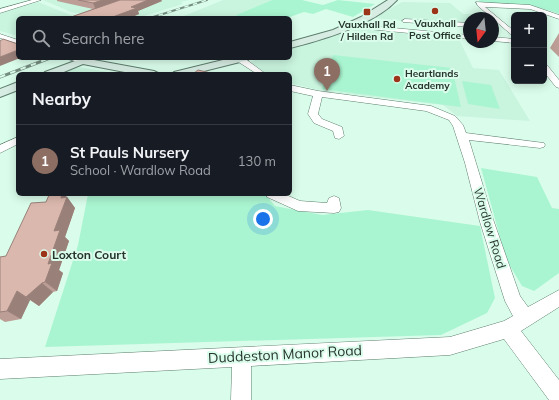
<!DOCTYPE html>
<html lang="en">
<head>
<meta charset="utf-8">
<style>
	:root { --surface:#171b24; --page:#20242c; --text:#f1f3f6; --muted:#9ea1a6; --line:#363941; --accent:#d93025 }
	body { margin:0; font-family:Mulish,sans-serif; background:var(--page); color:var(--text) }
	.controls { position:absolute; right:12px; top:12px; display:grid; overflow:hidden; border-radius:6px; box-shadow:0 2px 10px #0003 }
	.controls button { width:36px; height:36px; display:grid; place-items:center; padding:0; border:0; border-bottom:1px solid var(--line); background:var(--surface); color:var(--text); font:20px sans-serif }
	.compass { position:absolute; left:463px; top:12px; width:36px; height:36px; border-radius:50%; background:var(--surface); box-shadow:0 2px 10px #0003; rotate:195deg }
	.you { position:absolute; left:263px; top:219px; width:14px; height:14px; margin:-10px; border:3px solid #fff; border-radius:50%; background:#1a73e8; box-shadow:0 0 0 6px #1a73e833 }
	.badge { display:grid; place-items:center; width:26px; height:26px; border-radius:50%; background:var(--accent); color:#fff; font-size:13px; font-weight:700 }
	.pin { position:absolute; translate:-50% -33px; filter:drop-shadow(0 1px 2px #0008) }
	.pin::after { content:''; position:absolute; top:21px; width:14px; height:12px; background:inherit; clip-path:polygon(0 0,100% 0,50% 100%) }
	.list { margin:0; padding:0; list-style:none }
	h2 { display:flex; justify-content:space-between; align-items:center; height:52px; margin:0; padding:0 16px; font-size:17px }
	h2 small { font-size:13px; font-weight:400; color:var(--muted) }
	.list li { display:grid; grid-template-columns:26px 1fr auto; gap:12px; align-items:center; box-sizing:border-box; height:72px; padding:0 16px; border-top:1px solid var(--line) }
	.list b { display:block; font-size:15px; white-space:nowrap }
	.list p { margin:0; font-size:13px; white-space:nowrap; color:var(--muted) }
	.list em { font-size:13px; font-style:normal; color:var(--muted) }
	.icon { flex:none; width:22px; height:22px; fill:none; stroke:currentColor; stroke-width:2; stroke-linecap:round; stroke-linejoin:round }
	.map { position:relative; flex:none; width:559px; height:400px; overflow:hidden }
	.search { position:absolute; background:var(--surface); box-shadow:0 2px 10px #0003; left:16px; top:16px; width:276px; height:44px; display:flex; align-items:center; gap:10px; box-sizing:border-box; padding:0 14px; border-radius:6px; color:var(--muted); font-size:15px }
	.panel { position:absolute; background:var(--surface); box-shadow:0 2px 10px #0003; left:16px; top:72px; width:276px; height:124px; border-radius:6px }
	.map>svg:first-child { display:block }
	.built { fill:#c9f4de }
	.green { fill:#aaf5d1 }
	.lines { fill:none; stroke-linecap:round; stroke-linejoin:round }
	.street-casing { stroke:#5e7e6e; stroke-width:1 }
	.secondary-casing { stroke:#5e7e6e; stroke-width:2 }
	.street { fill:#fff; fill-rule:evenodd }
	.secondary { fill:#d7ede3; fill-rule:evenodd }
	.rail-far1-casing { stroke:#768d81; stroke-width:2 }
	.rail-casing { stroke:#768d81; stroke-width:3 }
	.rail-far1 { stroke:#dafdeb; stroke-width:1.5; stroke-dasharray:4.5; stroke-linecap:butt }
	.rail { stroke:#dafdeb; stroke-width:2; stroke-dasharray:5.5; stroke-linecap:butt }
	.wall { fill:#bc9e96 }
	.shaded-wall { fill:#99817a }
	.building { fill:#dbb8ae; stroke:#99817a }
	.poi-dot { fill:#9c3419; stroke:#dafdeb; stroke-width:1.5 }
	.labels { text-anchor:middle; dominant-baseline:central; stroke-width:4; stroke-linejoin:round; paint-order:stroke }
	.far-poi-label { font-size:10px; font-weight:bold; fill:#27342e; stroke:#dafdeb }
	.street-label { font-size:12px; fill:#27342e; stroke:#dafdeb }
	.poi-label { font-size:12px; font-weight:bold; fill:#27342e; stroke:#dafdeb; text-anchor:start }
	.near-street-label { font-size:14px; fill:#27342e; stroke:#dafdeb }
</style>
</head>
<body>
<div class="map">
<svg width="559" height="400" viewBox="0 0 559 400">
	<rect width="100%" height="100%" fill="#dafdeb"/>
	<g class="built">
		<path d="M43,0H189L181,2L183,4L137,18H88L84,14L71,12Z"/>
		<path d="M223,0H272L236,15L237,18H179Z"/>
		<path d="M38,2L73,16L72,18H18V36L0,31V13Z"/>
		<path d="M402,2L450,3L463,14H486L491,18H469V25L412,22L374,18Z"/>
		<path d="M358,29L459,39L473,68L499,70L530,121L457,116L443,105L322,91L290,83V74H268L250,62L261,58H290V49Z"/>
		<path d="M79,67L119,74H59Z"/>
	</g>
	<g class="green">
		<path d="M272,0H302L323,5L338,0L375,4L353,17L326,9L313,14L304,12L287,18H238L236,15Z"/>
		<path d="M478,0H559V14C534,4 510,4 483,3Z"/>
		<path d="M333,55L452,68L461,107L322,89Z"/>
		<path d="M462,81L491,85L500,109L468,104Z"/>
		<path d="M481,168L537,177L552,208L559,209V273L534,291L522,286L506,259Z"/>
		<path d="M88,194H265L275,206L322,215L368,210L480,226L495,298L487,313L441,335L45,347L78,245Z"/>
	</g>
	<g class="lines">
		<g class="street-casing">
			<g id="street">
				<path d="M32,0H41L0,13V9Z"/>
				<path d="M476,2L530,5L559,15V19L530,9L485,7L514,31V37L478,6Z"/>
				<path d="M405,19L469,23V27L403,22L402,21Z"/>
				<path d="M350,24L469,35V39L348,27V25Z"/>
				<path d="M0,34L18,40V44L0,38Z"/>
				<path d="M493,37L514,39V43L493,41Z"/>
				<path d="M64,58H79L86,61L82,63Z"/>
				<path d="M237,58H244L266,74H257L237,61Z"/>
				<path d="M544,65H547L559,80V88L556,87L544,72Z"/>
				<path d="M290,85L318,91L431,106L455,116L463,125L466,133L544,143L545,145L544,147L540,148L469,140L494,222L520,296L528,307L559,290V307L521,331L559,380V400H549L504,339L450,355L251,366V400H231L232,367L0,379V359L450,337L504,321L513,316L505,301L480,222L465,163L453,126L449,120L426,111L322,97L318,114L322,119L342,127L344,136L339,139L335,138L333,131L314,123L308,114L313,96L290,91Z"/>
				<path d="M18,137V144L0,153V145Z"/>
				<path d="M266,194H284L300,201L327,203L329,198L334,196L339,198L341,208L339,212L334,213L298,211L267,197Z"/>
			</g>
		</g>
		<g class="secondary-casing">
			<g id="secondary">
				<path d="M388,0H397C374,25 322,40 290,48V42L333,30L361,17Z"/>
				<path d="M83,58L154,71L160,74H135L83,64L59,74H43L45,72Z"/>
				<path d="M231,58H249L248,60L192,74H172L174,72Z"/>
				<path d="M18,82V90L0,97V89Z"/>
			</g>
		</g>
		<use href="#street" class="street"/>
		<use href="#secondary" class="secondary"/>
		<g class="rail-far1-casing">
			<path id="rail-far1" d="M150,18L207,0"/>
		</g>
		<g class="rail-casing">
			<path id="rail" d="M0,77L50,58"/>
		</g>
		<use href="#rail-far1" class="rail-far1"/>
		<use href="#rail" class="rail"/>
	</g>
	<g class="wall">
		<path d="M57,0H161L162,1L138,11L139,14L130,18H72L71,17L93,9L57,1Z"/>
		<path d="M559,33V57L550,48Z"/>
		<path d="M64,194L66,197H67L75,208L65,237L69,241L59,270L63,273L57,291L53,292L39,306L30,300L21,319L5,322L0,319V257L6,256Z"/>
	</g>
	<g class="shaded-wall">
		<path d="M103,0H123L96,10L93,3Z"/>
		<path d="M148,0H161L162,1L138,11L139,14L130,18H110L131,7Z"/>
		<path d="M18,50V58H20L0,66V57Z"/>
		<path d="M62,194H64L67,198V197L75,208L65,237L69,241L59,270L63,273L57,291L45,282L48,264L61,198Z"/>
		<path d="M42,283L53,292L39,306L26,297Z"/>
		<path d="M17,291L30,300L21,319L7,311Z"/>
	</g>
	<g class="building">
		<path d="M78,0H103L93,3Z"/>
		<path d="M120,0H148L131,7L137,8L110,18H72L74,17H71Z"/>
		<path d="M3,39L18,44V50L0,57V41Z"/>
		<path d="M198,70L211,73L210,74H193Z"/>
		<path d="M55,194H62L61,198L67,197L54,231L60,230L48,264L52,263L45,282L42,283L26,297L17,291L7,311L0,312V257L6,256L31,203L46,202L49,195Z"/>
	</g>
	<g class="poi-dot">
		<circle cx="435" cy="11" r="4"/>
		<rect x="363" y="8" width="8" height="8" rx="2"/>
		<circle cx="397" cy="79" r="4"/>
		<circle cx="44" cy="254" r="4"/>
	</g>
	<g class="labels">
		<g class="far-poi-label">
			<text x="435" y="23">Vauxhall<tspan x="435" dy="12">Post Office</tspan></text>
			<text x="367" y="24">Vauxhall Rd<tspan x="367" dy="12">/ Hilden Rd</tspan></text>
			<text x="405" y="73" text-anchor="start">Heartlands<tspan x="405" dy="12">Academy</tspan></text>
		</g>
		<g class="street-label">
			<text transform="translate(490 228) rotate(73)">Wardlow Road</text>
		</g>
		<g class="poi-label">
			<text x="52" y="254">Loxton Court</text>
		</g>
		<g class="near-street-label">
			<text transform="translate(285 354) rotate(-3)">Duddeston Manor Road</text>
		</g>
	</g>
</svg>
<div class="controls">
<button>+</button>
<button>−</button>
</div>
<svg class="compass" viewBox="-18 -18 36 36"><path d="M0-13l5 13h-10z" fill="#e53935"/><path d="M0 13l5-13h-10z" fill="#9ea1a6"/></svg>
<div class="you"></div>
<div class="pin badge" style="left:327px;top:91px;background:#8d6e63">1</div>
<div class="search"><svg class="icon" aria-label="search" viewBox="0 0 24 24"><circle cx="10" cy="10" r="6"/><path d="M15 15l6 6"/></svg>Search here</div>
<section class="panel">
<h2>Nearby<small></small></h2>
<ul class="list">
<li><span class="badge" style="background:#8d6e63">1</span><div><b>St Pauls Nursery</b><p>School · Wardlow Road</p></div><em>130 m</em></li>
</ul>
</section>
</div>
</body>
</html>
